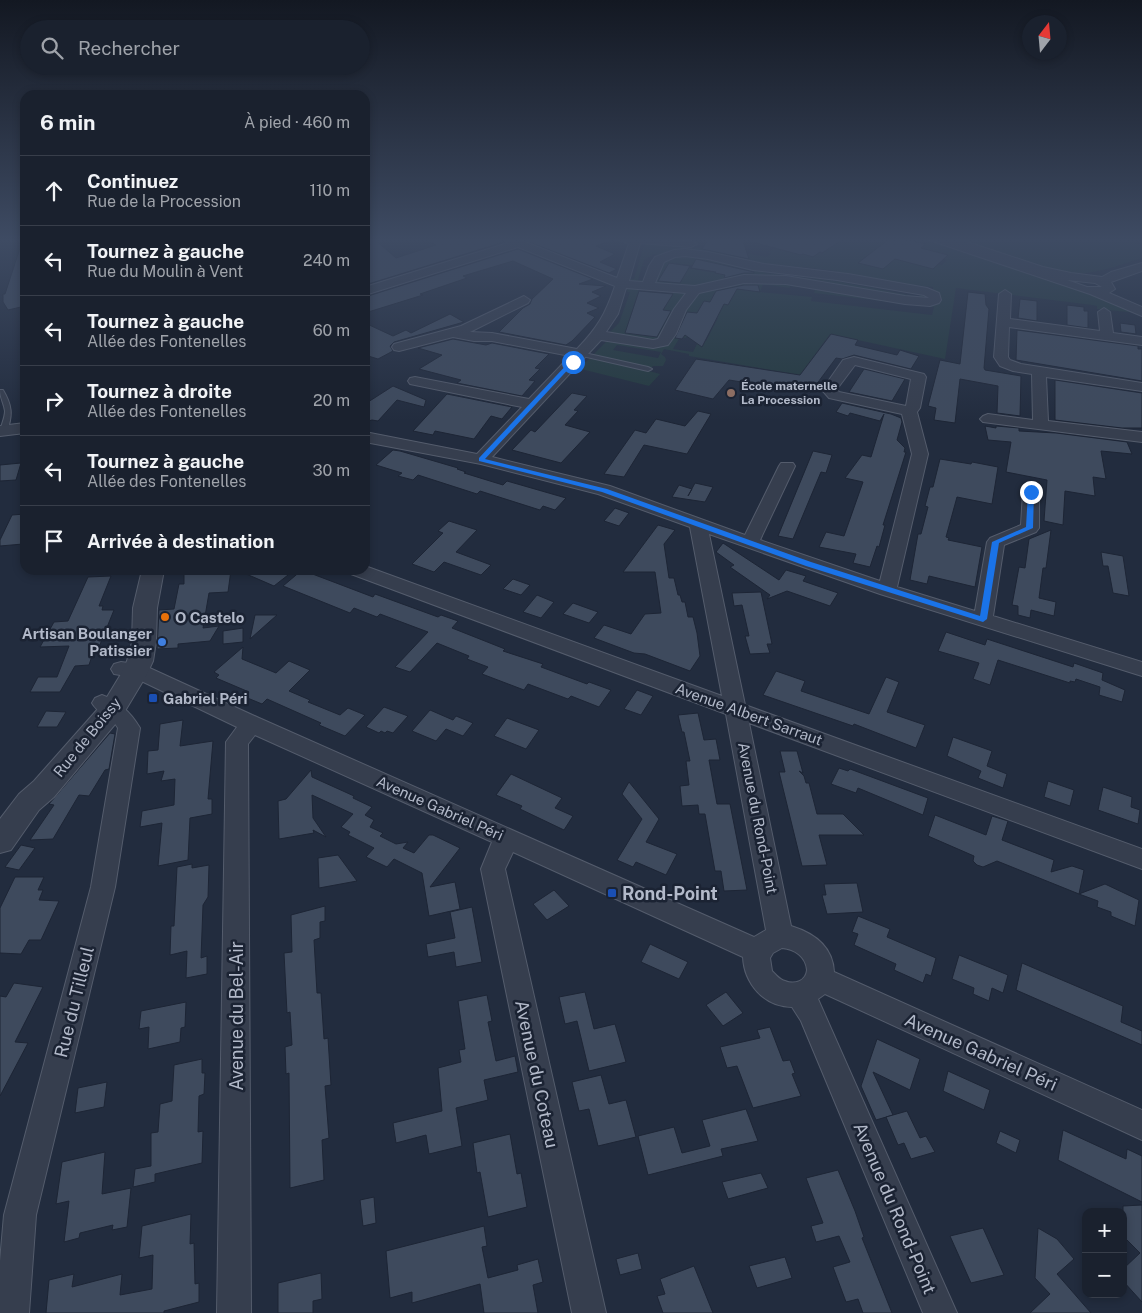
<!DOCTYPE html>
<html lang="fr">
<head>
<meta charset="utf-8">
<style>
	:root { --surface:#1a212e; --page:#272e3a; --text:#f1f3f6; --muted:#9fa3aa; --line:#383e4a }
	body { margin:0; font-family:"Public Sans",sans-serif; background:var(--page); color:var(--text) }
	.controls { position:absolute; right:15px; bottom:15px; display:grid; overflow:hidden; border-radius:10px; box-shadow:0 2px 8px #0003 }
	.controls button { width:45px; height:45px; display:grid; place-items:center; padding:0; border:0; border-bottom:1px solid var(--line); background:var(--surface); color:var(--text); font:25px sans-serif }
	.compass { position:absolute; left:1022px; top:15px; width:45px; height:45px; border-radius:50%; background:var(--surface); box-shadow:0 2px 8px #0003; rotate:16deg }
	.stop { position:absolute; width:15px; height:15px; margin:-11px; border:4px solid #1a73e8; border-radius:50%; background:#fff }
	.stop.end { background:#1a73e8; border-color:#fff; box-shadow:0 1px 5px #0008 }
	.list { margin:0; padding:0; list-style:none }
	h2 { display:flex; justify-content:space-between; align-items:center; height:65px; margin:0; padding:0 20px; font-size:21px }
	h2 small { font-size:16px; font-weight:400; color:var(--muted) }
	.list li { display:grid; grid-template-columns:32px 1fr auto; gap:15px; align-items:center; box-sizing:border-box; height:70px; padding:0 20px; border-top:1px solid var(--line) }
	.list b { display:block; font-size:19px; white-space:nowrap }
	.list p { margin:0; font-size:16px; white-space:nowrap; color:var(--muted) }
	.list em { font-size:16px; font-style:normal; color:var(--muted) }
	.icon { flex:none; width:28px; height:28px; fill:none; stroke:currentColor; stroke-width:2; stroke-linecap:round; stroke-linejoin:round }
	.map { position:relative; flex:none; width:1142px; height:1313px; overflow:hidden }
	.search { position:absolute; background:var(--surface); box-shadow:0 2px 8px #0003; left:20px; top:20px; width:350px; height:55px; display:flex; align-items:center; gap:12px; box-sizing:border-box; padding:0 18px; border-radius:28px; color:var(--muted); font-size:19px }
	.panel { position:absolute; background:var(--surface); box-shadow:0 2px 8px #0003; left:20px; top:90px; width:350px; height:485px; border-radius:15px }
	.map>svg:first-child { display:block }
	.green { fill:#243a3f; fill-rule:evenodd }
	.building { fill:#3e4a5d; stroke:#1d2535 }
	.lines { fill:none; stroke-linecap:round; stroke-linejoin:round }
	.service-casing { stroke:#545c6c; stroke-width:2 }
	.minor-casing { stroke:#545c6c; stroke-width:2 }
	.tertiary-casing { stroke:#545c6c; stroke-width:2 }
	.service { fill:#363e4e; fill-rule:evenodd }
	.minor { fill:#363e4e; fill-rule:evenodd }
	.tertiary { fill:#363e4e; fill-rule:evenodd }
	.route { fill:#1a73e8 }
	.education-dot { fill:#8d6e63; stroke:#1b2333; stroke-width:2 }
	.food-dot { fill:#e8710a; stroke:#1b2333; stroke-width:2 }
	.shop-dot { fill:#3f7fe0; stroke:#1b2333; stroke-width:2 }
	.transit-dot { fill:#1a4fb4; stroke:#1b2333; stroke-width:2 }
	.labels { text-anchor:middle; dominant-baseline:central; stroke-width:5; stroke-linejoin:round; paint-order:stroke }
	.far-poi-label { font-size:12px; font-weight:bold; fill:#b2b9c9; stroke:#1b2333; text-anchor:start }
	.poi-label { font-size:15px; font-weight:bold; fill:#b2b9c9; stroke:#1b2333; text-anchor:start }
	.street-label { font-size:15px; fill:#b2b9c9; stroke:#1b2333 }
	.near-poi-label { font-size:18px; font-weight:bold; fill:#b2b9c9; stroke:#1b2333; text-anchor:start }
	.near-street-label { font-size:18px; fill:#b2b9c9; stroke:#1b2333 }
</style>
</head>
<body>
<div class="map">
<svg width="1142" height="1313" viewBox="0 0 1142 1313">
	<rect width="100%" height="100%" fill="#222c3e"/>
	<g class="green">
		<path d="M762,238H789L804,242L808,238H806H816L788,251L801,255L839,238L866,244L871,240L861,238H899L896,241L889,239L883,244L920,265L933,269L937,264L942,265L947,260L919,247L925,244L918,242L915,244L900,238H925L1068,285L1138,313L1097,309V306L1092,305L956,288L945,359L830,334L800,375L689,356V354L664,349L661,354L665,357L666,360L663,366H653L649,371L660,374L649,386L577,368L583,362H586L614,334L610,332L619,323L630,292H627L631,279H634L645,242L658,243V245L728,250L767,257L771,254L769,252L775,247L760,242ZM654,254L662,257L661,269H653L650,281L638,280L642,266L654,267L642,265L644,260ZM669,263L738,269L734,276L687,268L666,269ZM759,263L799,267V271L801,272L803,267L837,271L835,276L912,290L913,285L933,287V293L920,291L919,297L841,282L765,273L766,268L757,267ZM766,276L823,281L890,295ZM763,284L789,288L790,286L815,289L814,293L934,307L932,315L811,301L812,297L760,292ZM639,289L674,292L665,306L660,310L670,311L653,336L625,333ZM699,314L718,318L706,341L699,340L693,352L673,349L680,337L686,338ZM617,345L661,352L658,358L613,350Z"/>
		<path d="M959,238H1128L1126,239L1142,246V258C1124,263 1105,271 1086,273C1054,276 992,249 959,238Z"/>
	</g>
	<g class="building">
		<path d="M421,238H499L504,242L365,285V241L374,239L396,258L436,245Z"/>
		<path d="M519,238H610L612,240L596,246L615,254L600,262L617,269L609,273Z"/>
		<path d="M709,238H742L749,259L702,249Z"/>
		<path d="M752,238H845L822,253L820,252L813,257L803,254L801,255L752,242Z"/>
		<path d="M899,238L926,244L921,248L948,255L933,269L895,259L883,269L858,263L889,239L896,241Z"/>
		<path d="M20,248L23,249V298L25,306L8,310L3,302V294H5Z"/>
		<path d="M518,249L593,279L579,284L606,286L592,292L601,296L587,303L599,308L587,313L595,317L572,341L566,345L499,332L523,308L530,304L532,299L553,279L513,261L463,276L467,278L420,294L423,295L365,313V297Z"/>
		<path d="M696,259L754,272V273H744L724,278L725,275L715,273L716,272L691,268Z"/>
		<path d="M669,263L690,266L680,283L658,281Z"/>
		<path d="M744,285H758L760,292L737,289L728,305L724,304L702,347L685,335L682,339L675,338L687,312L697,313L704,301L710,302L716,291Z"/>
		<path d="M639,291L673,294L663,310L671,311L657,337L625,333Z"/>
		<path d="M968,292L985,294L986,305L989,309L984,368L985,370L1021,376L1020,416L997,413L998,386L960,379L955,423L934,420L936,408L928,406L940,360L960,364Z"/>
		<path d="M1020,299L1037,301V321L1018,318Z"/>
		<path d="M1067,305L1084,307V311H1088V328L1067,325Z"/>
		<path d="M450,314L464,322L394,342L390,346L393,351L378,359L365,355V323L393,336L406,330L411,333Z"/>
		<path d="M1120,323L1135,325L1136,334L1121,332Z"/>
		<path d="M1017,330L1138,346V349H1142V381L1016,360Z"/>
		<path d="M831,334L858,340L855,345L897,355L900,350L919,356L911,369L854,355L842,359L836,358L810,393L729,380L713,399L675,390L696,359L800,375Z"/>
		<path d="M453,339L486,345L492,343L549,354L535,368L540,369L529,380L535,381L522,396L457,383L461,380L419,369L442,355L418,348Z"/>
		<path d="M864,369L905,379L892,401L849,392Z"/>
		<path d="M1055,380L1142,393V428H1122L1055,420Z"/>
		<path d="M393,386L426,400L424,407L397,400L378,421L372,420L365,422V404Z"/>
		<path d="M572,393L587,396L574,410L578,411L565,425L590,432L561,463L512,450L531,430L535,432Z"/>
		<path d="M447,394L512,407L502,419L491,416L474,439L435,431L433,435L413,431Z"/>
		<path d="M842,403L891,414L901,418L902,422L897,440L905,448L904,452H906L883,525H885L879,547L877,546L870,567L853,563L856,554L819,547L826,532L844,536L863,482L845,478L862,455L871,457L884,414L880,421L850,413L848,416L836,412Z"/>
		<path d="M698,411L711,414L687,454L644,445L624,477L604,474L635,430L646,433L656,419L685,426Z"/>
		<path d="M985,426L996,428V426L1019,428V431L1056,433L1127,442L1132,454L1101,451L1106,479L1093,477L1095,496L1065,491L1063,525L1044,521L1047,480L1006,472L1011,442L988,440Z"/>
		<path d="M393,450L400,451L458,468L457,469L466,472L464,473L503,485L507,481L566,498L555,510L543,506L540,510L480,491L477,494L418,475L413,480L398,476L402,473L376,465Z"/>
		<path d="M813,451L832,455L826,473L821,472L793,539L778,536Z"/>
		<path d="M940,459L971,464L972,462L998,467L992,504L957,497L946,537L949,538L948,540L982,547L975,587L929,576L927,584L910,580L918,534H921L928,507L925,506L930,487H933Z"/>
		<path d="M21,463L16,480L0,481V465Z"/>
		<path d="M695,483L713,487L705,502L672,497L679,485L692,489L688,496Z"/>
		<path d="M615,508L629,513L619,526L604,521Z"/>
		<path d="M25,514V538L23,544L0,546V540L12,515Z"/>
		<path d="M449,521L477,530L456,552L491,565L481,575L444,562L434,572L412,564L443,533L438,531Z"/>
		<path d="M658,525L675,530L664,544L669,578H674L678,595H680L682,602H685L688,617H693L697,633L700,656L690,671L645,654L634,653L594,638L604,625L631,634L645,614L661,613L655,572H623Z"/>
		<path d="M1051,530L1046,568H1043L1039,598L1056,602L1054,616L1031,610L1030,618L1018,615V606L1012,605L1019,567L1025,568L1029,539Z"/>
		<path d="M723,543L779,580L786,570L806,576L803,581L838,593L830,606L787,591L767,599L770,595L730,567L734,565L716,552Z"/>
		<path d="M1101,552L1123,556L1129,596L1113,593L1108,566H1103Z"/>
		<path d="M216,570H231L228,592L209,593L203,628L219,626L210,641L178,644V648L157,649L159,610L174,609L179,584H184V573Z"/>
		<path d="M237,570H277L288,575L274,586Z"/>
		<path d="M302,570L373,597L375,594L438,617L441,615L458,621L452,628L505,649L503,651L543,664L541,667L587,684L589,682L611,690L599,707L571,696L568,699L528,684L524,690L482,674L488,667L467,659L469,656L437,643L410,672L395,667L428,632L380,614L377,617L354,608L350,613L283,586Z"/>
		<path d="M111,576L99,606H103L102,610H114L99,647H95L89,665L75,666L60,692H30L38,677H57L69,646L40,647L54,622L68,621L88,577Z"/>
		<path d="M513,579L530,585L521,595L503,589Z"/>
		<path d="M761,592L772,644H767L770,653L750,654L745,636H749L742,605L734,606L732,593Z"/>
		<path d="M537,595L554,602L541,618L523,612Z"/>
		<path d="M573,603L598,612L589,623L563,614Z"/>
		<path d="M255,615H277L250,639Z"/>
		<path d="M243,628V642L223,644V631Z"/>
		<path d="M946,632L985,645L987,639L1073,667L1074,663L1103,673L1102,680L1125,690L1122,702L1099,695L1100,687L1076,679L1075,682L1070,681V683L998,660L990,685L973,679L979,663L938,651Z"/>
		<path d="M243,647L242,659L276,673L289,661L310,670L289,691L310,700L308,702L340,715L348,708L365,715L345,736L319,725L321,723L267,699L262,704L245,697L249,692L216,678L219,675L214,672Z"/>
		<path d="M776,671L805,681L801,691L869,714L886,677L899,682L887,712L925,725L916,748L854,724L853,726L763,695Z"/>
		<path d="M637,690L653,696L641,715L624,709Z"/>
		<path d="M384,707L408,716L393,733L387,731L385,733L381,731L379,733L366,727Z"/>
		<path d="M430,710L453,720L456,716L473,723L463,736L446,729L436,741L412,731Z"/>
		<path d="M46,711L66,712L57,727H37Z"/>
		<path d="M698,713L704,740L716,739L720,760H709L717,804H730L747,890L724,891L721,871H715L705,814H699L698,805L682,806L680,786L689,785L686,761H690L684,732H682L678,715Z"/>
		<path d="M507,718L539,730L526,749L494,736Z"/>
		<path d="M183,720L180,746L213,741L208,799H212V814L190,818L188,860L158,866L162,823L140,827L142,811L174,805L175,779L161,781L164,771L147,774L148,751L158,750L160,724Z"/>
		<path d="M110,733L115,734L109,769L105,770L89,796L79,795L53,839L30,840L54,805L49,804Z"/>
		<path d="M953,737L992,751L987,766L1007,774L1003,788L978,778L981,771L947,756Z"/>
		<path d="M780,751H797L803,773L799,771L804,776L806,783H809L817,814H843L864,835H819L827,865L802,866L779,772H785Z"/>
		<path d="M839,768L848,771L850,769L928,798L923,815L858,788L856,793L831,784Z"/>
		<path d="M311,770L312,777L354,796L353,798L372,807L365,815L374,820L370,827L383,833L380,836L396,844L408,842L403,848L414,853L429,835H433L460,848L430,887L455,882L460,909L429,916L422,873L394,859L387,867L366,857L374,848L348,835L350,832L341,827L353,814L312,795L313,818L326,837L313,830L314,833L279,839L278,801L286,799Z"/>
		<path d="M511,774L562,798L555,808L573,816L564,830L520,809L522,806L496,795Z"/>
		<path d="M1048,781L1074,790L1070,806L1044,797Z"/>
		<path d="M629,782L659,819L646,842L677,854L666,875L636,862L633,867L617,860L642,819L622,794Z"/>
		<path d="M1103,787L1132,797L1131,807L1140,810L1138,824L1098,810Z"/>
		<path d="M935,815L986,835L992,816L1008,821L1002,840L1054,860L1051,872L1072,866L1084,870L1079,894L997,861L983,867L977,865L973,861L974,856L928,836Z"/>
		<path d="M21,845L35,848L19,870L5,867Z"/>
		<path d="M338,855L357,881L319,888L318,858Z"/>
		<path d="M192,864V868L209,865L208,897L203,905L201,958L207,956V974L186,978L187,951L170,955L171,926H174L177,867Z"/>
		<path d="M15,877H44L38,890H43L39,900L59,901L41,940H29L21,954L0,953V908Z"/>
		<path d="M857,883L863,912L827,914L822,895H826L824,884Z"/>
		<path d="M1105,884L1139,900L1135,926L1111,916V912L1097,907L1098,901L1079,894Z"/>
		<path d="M554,890L569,906L547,920L533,904Z"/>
		<path d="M325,906V921L320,922V938L314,940L317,993H321L324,1039L328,1038L331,1085L325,1086L329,1138L322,1140L324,1180L290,1188L289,1073L286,1074L285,1047L292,1045L290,1012L287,1013L284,953L292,952L291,915Z"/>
		<path d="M472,907L482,962L456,967L454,952L428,957L426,944L455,938L450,912Z"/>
		<path d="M858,916L890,929L887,937L936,958L931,976L926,974L923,983L894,970L896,964L854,945L858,934L852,932Z"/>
		<path d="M650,944L688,962L679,979L641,962Z"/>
		<path d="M959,955L1008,975L1003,993L992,988L989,1001L973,994L974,988L952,979Z"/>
		<path d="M1022,963L1123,1006L1121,1022L1142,1031V1045L1016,990Z"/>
		<path d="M14,983L43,987L15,1042L28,1043L0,1096V996L6,997Z"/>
		<path d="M585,992L594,1029L615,1024L626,1062L589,1071L577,1021L565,1024L559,997Z"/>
		<path d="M726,992L743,1013L723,1026L706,1005Z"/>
		<path d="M487,995L492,1021L488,1022L496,1061L515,1056L518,1072L484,1080L488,1100L456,1108L462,1146L429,1154L426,1135L396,1143L393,1123L442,1111L438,1068L461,1062L459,1050L465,1049L458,1001Z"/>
		<path d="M186,1002L185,1027L181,1028L180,1042L148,1049L149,1027L139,1029L141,1011Z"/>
		<path d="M770,1027L783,1061L790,1060L795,1073L792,1074L801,1096L753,1108L737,1066L727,1068L720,1047L760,1038L757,1030Z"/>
		<path d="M877,1039L920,1059L910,1090L873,1072L893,1115L876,1120L861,1086Z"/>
		<path d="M202,1059V1073H205L204,1094L199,1096L198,1132L203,1131L202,1163L155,1174V1182L133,1187L135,1169L151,1166V1133L158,1132L160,1104L172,1101L174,1065Z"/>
		<path d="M948,1071L990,1090L984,1110L943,1091Z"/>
		<path d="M601,1075L609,1104L626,1100L636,1137L598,1146L589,1109L579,1111L572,1082Z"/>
		<path d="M107,1082L104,1107L75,1113L78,1088Z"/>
		<path d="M746,1109L758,1141L721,1149L723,1156L648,1175L638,1136L674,1127L682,1153L710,1146L702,1120Z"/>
		<path d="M907,1111L920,1138L926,1136L935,1152L911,1159L904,1143L898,1145L886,1117Z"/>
		<path d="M1063,1130L1126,1159L1127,1149L1142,1156V1202L1058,1160Z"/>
		<path d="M1000,1131L1020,1140L1016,1153L996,1143Z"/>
		<path d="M510,1134L517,1174L521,1173L527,1207L488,1217L480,1172L477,1173L473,1143Z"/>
		<path d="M105,1152L102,1194L131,1188L127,1227L112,1230L113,1225L80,1233L79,1238L64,1242L69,1201L56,1204L62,1162Z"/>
		<path d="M838,1170L855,1211L864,1237L862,1238L892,1313H863L858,1299L846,1302L833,1267L850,1262L839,1236L816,1242L811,1226L823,1223L806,1178Z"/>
		<path d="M761,1173L768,1188L728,1199L722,1182Z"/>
		<path d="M374,1197L376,1223L363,1226L360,1200Z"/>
		<path d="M1142,1205V1302L1123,1281V1269L1140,1253L1123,1236V1206Z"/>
		<path d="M191,1214L190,1244L194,1243L195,1284L199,1283V1302L164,1311V1313H46L49,1280L74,1274L72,1287L122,1274L120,1295L152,1289L153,1255L139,1258L142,1226Z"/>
		<path d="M484,1226L487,1246L482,1247L488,1278L518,1270L517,1265L538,1259L543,1282L533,1285L538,1313H484L480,1284L412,1303V1292L390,1298L386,1251Z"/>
		<path d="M983,1228L1004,1275L971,1283L950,1236Z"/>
		<path d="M1038,1228L1057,1239L1074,1259L1057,1274L1091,1313H1030L1050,1294L1035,1278Z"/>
		<path d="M638,1253L642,1269L620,1275L616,1259Z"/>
		<path d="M785,1257L792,1278L757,1288L749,1266Z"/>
		<path d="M694,1266L713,1313H663L657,1296L665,1294L660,1279Z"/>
		<path d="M321,1273L322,1299L313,1301V1313H278V1283Z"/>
	</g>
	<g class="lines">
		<g class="service-casing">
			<g id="service">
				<path d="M612,238H620L637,243L634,245Z"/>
				<path d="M580,352L648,367L652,369L648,371L578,355L577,354Z"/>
				<path d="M0,390H3C12,405 13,415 7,431L3,433L0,432C1,425 5,418 5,411C4,403 0,398 0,390Z"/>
			</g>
		</g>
		<g class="minor-casing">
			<g id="minor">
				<path d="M501,238H515L617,278L631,238L691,241L697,244L691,247L640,243L629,281L643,282L649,266L655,257L674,250L685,249L708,252L764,264L848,274L927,288L939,293L941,300L939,303L930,306L905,304L786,284L744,283L699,293L686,310L676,334L668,345L653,348L601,340L492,457L610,486L745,535L779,466L781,463H793L795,466L760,540L880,581L912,454L902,414L829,398L822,390L843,360L854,357L924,374L926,377L920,408L917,412L928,454L897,587L975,611L987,542L990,538L1021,525L1023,492L1025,488H1037L1039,492V528L1036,532L1004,545L993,616L1142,662V676L880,594L709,534L745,705L1142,849V869L749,723L791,926C814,933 833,947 834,972L1142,1110V1140L825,994L818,999L957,1313H923L801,1021L792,1007C764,1007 744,983 743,957L513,852L505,869L606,1313H572L481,869L492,842L255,735L248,744L251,1313H217L226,742L237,727L133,677L114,674L111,669L114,664L121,662L143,665L259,718L754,937L766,930L726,714L351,574L348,570H365V566L722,696L690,527L598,494L481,464L365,442V432L477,454L522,407L410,384L408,381L410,378L415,377L529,399L570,356L492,341H474L453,337L399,351L394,350L392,347L394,344L461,326L524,296L530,300L528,303L470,332L492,333L577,349C598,327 605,315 615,286L518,247L365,295V287L508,243ZM685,256L708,259L753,270L837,280L924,295L929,298L905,296L786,276L744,275L695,286L655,283L664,262L675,257ZM626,288L686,293L674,309L658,339L653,340L606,332L618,314ZM855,365L911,379L906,406L839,392L837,389ZM782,948C795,949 806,957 807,970C806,981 795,985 785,981C780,980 776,975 772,971L770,958L773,953Z"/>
				<path d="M927,238H955L1043,267L1071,273L1102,277L1111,272L1142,263V271L1111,282L1115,289L1109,293L1142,307V316L1090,294L929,240ZM1067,280L1095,283L1102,287H1087Z"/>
				<path d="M1005,290L1011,294L1010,319L1100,331L1098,312L1104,308L1110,312L1113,333L1142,337V345L1009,327L1008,357L1010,360L1021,364L1142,383V391L1046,377L1048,421L1142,432V442L983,422L980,419L983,416L988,414L1033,420L1032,374L1013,371L1000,366L994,357L999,294Z"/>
				<path d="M25,423V433L0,436V426Z"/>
				<path d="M102,695C119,701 131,713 140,728L115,887L36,1215L29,1313H0V1261L4,1215L91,887L118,728C112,717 98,714 92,703L95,698Z"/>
			</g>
		</g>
		<g class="tertiary-casing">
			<path id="tertiary" d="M142,570H164L157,608L156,642L153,661L146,676L122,716L54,797L39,810L11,850L0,853V819L19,794L34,781L104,702L121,674L127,661L132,642L133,608Z"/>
		</g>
		<use href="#service" class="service"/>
		<use href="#minor" class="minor"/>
		<use href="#tertiary" class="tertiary"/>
	</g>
	<linearGradient id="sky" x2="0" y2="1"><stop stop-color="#131822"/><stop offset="0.57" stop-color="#3e4b63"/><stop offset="1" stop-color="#3e4b63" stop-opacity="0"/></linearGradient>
	<rect width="1142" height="421" fill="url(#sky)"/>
	<path class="route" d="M571,360L575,362L485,459L607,489L811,562L980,616L992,542L1026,527L1028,492L1031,490L1034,492L1033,528L999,543L987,619L983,622L806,566L602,492L479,461V458Z"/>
	<circle class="education-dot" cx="731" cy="393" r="5"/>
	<circle class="food-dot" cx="165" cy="617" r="5"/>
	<circle class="shop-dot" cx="162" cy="642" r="5"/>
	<g class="transit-dot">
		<rect x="148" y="693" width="10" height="10" rx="2.5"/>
		<rect x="607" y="888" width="10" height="10" rx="2.5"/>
	</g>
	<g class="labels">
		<g class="far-poi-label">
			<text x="741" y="386">École maternelle<tspan x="741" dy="14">La Procession</tspan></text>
		</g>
		<g class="poi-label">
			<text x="175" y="617">O Castelo</text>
			<text x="152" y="633" text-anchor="end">Artisan Boulanger<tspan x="152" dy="17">Patissier</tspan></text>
			<text x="163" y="698">Gabriel Péri</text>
		</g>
		<g class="street-label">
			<text transform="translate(749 714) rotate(20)">Avenue Albert Sarraut</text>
			<text transform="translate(87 737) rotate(-51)">Rue de Boissy</text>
			<text transform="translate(440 808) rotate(24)">Avenue Gabriel Péri</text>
			<text transform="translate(758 818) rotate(79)">Avenue du Rond-Point</text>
		</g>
		<g class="near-poi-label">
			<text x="622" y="893">Rond-Point</text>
		</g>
		<g class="near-street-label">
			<text transform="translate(74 1002) rotate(-76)">Rue du Tilleul</text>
			<text transform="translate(236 1016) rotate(-90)">Avenue du Bel-Air</text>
			<text transform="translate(981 1052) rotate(24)">Avenue Gabriel Péri</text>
			<text transform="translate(537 1074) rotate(78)">Avenue du Coteau</text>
			<text transform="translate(895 1208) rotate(67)">Avenue du Rond-Point</text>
		</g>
	</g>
</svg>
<div class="controls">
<button>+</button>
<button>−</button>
</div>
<svg class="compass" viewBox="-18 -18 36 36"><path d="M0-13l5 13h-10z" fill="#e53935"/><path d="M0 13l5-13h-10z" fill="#9fa3aa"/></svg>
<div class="stop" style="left:573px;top:362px"></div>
<div class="stop end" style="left:1031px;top:492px"></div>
<div class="search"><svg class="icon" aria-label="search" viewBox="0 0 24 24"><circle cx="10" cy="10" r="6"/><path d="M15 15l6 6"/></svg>Rechercher</div>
<section class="panel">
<h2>6 min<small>À pied · 460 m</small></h2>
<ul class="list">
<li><svg class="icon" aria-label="ahead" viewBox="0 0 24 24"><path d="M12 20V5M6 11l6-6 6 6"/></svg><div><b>Continuez</b><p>Rue de la Procession</p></div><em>110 m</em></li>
<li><svg class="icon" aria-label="left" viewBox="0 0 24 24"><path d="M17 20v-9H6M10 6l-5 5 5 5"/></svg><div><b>Tournez à gauche</b><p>Rue du Moulin à Vent</p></div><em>240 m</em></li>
<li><svg class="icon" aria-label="left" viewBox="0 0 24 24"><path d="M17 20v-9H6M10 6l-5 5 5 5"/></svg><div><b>Tournez à gauche</b><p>Allée des Fontenelles</p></div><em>60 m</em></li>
<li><svg class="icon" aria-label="right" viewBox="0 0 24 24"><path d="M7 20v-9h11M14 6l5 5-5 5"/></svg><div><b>Tournez à droite</b><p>Allée des Fontenelles</p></div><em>20 m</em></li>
<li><svg class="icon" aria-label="left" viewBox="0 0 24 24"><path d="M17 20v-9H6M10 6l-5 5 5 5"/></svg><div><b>Tournez à gauche</b><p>Allée des Fontenelles</p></div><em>30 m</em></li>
<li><svg class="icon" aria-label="arrive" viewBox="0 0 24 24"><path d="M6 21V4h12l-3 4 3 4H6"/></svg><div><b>Arrivée à destination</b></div></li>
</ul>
</section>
</div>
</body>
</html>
